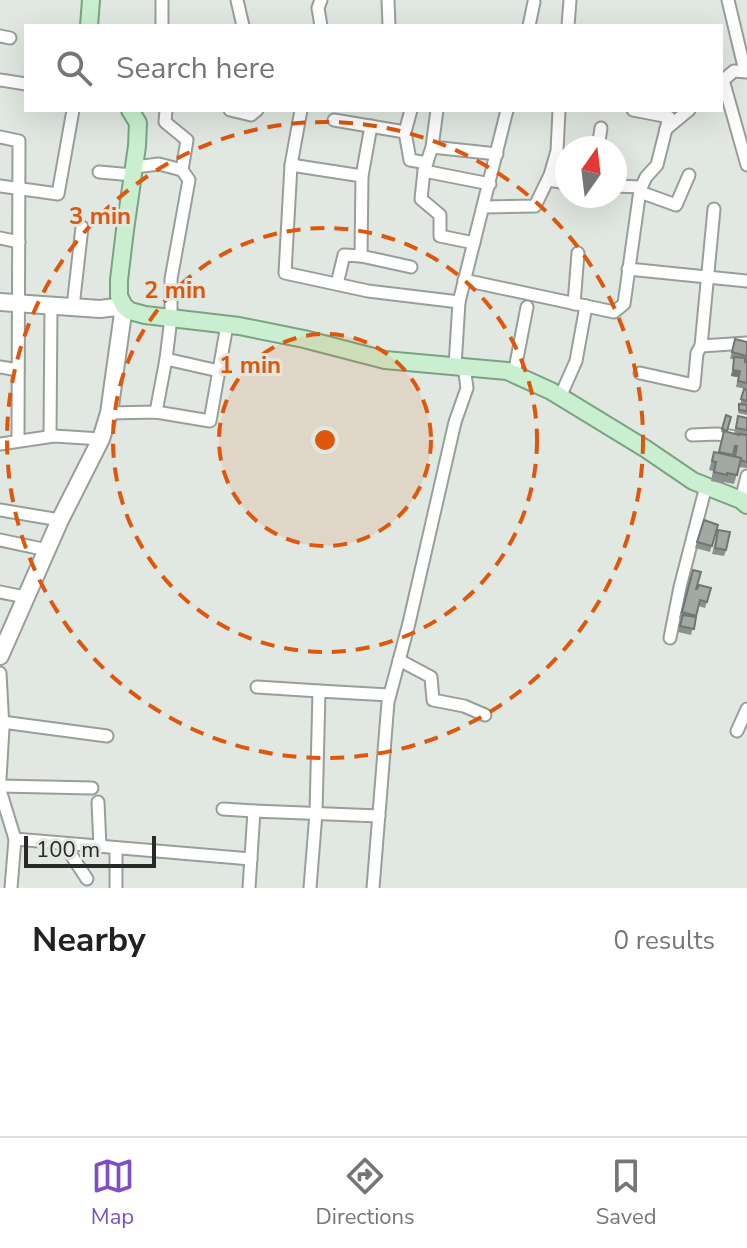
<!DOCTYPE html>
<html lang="en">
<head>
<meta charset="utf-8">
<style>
	:root { --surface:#fff; --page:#f2f2f2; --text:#222; --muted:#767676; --line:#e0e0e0; --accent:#7f4ec6 }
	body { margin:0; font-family:"Nunito Sans",sans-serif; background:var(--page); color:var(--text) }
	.compass { position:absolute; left:555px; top:136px; width:72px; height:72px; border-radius:50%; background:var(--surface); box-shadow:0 8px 32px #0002; rotate:14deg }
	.scale { position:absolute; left:24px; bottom:20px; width:132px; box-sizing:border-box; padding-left:8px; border:4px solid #272a28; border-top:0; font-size:22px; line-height:28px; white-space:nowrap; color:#272a28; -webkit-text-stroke:6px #e0e8e1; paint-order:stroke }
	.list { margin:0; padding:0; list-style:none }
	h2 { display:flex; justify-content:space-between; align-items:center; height:104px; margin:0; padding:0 32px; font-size:34px }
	h2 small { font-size:26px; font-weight:400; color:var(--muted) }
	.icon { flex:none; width:44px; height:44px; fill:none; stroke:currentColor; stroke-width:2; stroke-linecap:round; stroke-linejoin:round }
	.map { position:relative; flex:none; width:747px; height:888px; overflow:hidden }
	.search { position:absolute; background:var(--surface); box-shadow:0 8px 32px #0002; left:24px; right:24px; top:24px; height:88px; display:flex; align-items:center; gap:20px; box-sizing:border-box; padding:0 28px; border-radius:0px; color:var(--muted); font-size:30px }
	.sheet { height:248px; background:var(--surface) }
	nav { display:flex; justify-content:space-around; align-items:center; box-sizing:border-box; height:112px; border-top:2px solid var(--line); background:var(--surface); font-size:22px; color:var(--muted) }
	nav a { display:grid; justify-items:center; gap:4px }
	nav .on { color:var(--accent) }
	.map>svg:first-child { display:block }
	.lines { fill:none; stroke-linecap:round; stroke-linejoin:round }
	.street-casing { stroke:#989f99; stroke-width:15 }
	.secondary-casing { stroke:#989f99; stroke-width:20 }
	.primary-casing { stroke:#7aa481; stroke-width:20 }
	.street { stroke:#fff; stroke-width:11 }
	.secondary { stroke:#fff; stroke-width:16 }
	.primary { stroke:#caefd0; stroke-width:16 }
	.wall { fill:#8b918c }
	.shaded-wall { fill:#717672 }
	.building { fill:#a2a9a3; stroke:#717672; stroke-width:2 }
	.ring { fill:none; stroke:#de570d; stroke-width:4; stroke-dasharray:14 10 }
	.centre { fill:#de570d; stroke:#e0e8e1; stroke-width:4 }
	.ring-label { font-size:24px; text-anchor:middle; font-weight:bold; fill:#de570d; stroke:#e0e8e1; stroke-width:6; stroke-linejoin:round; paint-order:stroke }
</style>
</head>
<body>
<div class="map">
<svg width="747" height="888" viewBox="0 0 747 888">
	<rect width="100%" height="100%" fill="#e0e8e1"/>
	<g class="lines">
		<g class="street-casing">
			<g id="street">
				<path d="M237,0L243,26"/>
				<path d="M321,0L318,8L321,26"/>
				<path d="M388,0L389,26"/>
				<path d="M728,0L745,71"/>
				<path d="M162,26V0"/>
				<path d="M529,26L534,2"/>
				<path d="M568,26L570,0"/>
				<path d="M0,36L10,38"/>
				<path d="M0,80L26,84"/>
				<path d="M723,80L747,165"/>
				<path d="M721,82L734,71L747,72"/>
				<path d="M230,110L251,115L257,110"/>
				<path d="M301,110L291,165L285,273L368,291L459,302L455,366"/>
				<path d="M411,110L405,132L410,160L427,163"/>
				<path d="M437,110L432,147L424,171L421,199L440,215V236L474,243"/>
				<path d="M334,120L405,132"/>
				<path d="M666,129L689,110"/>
				<path d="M0,137L19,141L18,440"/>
				<path d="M432,147L497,154"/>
				<path d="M598,148L601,128"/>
				<path d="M291,165L362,176"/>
				<path d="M135,167L159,164L182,170"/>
				<path d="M424,171L490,184"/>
				<path d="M99,172L133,175"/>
				<path d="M548,180L567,183"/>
				<path d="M0,186L58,194L73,110"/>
				<path d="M615,186L641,187"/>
				<path d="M640,192L676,205L689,175"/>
				<path d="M484,207L535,206L550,175L557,151L559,110"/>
				<path d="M0,238L19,242"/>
				<path d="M361,256L362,176L371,126"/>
				<path d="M628,269L747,281"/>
				<path d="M464,280L614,312L624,304L640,190L646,177L657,165L669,117L633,110"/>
				<path d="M337,284L344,255L361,256L411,267"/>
				<path d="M459,302L507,110"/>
				<path d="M574,304L578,253"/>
				<path d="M73,307L82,227"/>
				<path d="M701,346L747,343"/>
				<path d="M166,359L219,371"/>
				<path d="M0,367L18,370"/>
				<path d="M640,373L694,385L697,353L701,346L714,209"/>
				<path d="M514,374L527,307"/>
				<path d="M560,397L576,361L586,306"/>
				<path d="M156,412L166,359L171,318V279L189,180L182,170L187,140L165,122L166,110"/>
				<path d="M109,413L156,412L210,421L227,325"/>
				<path d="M692,435L717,434L747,439"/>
				<path d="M50,436L51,306"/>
				<path d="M0,444L54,436L101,439"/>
				<path d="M741,500L747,476"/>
				<path d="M0,510L60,520"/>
				<path d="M0,540L47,550"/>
				<path d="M0,592L25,597"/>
				<path d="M670,638L680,587L706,486"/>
				<path d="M399,660L431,677L433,700L464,706L485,715"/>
				<path d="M0,673L3,728L0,779"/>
				<path d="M257,687L319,691"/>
				<path d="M2,722L107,736"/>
				<path d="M737,731L747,709"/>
				<path d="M0,786L92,788"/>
				<path d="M0,790L15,839L11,888"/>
				<path d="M98,802L100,847"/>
				<path d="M223,809L254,811"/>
				<path d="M15,839L251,859"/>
				<path d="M64,844L87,879"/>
				<path d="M116,848V888"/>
				<path d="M249,888L254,811L379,816"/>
				<path d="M310,888L316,813L319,691L389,695"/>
				<path d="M373,888L388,702L409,623L455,422L467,388L464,367"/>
			</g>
		</g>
		<g class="secondary-casing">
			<path id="secondary" d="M0,302L100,309L124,306L109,413L101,439L60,520L0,656"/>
		</g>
		<g class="primary-casing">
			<g id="primary">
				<path d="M89,26L91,0"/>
				<path d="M130,110L138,123L137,146L125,230L119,280V296L124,306L130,311L145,315L239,326L304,339L385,360L507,371L551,391L646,449L693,481L741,500L747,505"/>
			</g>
		</g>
		<use href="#street" class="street"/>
		<use href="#secondary" class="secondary"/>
		<use href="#primary" class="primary"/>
	</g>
	<g class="wall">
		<path d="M735,339L747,342V389L736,387L738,377L731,376L734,359H730Z"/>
		<path d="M744,389L747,390V415L738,413Z"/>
		<path d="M726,415L731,417L727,432L734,434L738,416L747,418V468L739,467L734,484L724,482V484L711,481L713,471L709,470L714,452L718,453L724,433L721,432Z"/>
		<path d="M704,520L718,525L710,552L695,548Z"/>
		<path d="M718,530L726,550L724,556L712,554Z"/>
		<path d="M690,576L696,589L711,588L705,608L698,606L691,635L678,632L681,619L679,618Z"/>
	</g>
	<path class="shaded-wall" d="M733,370L740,371L738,377L731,376Z"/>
	<g class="building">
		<path d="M735,339L747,342V356L732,352Z"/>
		<path d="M734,357L745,358V363L747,358V383L738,381L740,371L733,370Z"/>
		<path d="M744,389L747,390V401L741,399Z"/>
		<path d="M739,404L747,405V411L739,410Z"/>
		<path d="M726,415L731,417L727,431L722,429Z"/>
		<path d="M738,416L747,418V430L736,428Z"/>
		<path d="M724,431L739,435V434L747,435V462L740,460L741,458L735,457L737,446H735L733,455L719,452Z"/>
		<path d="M714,452L741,458L737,475L727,473V475L714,472L716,462L712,461Z"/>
		<path d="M704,520L718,525L712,546L697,542Z"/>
		<path d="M718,530L730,532L726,550L715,548Z"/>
		<path d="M693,570L701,572L696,589H697L699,585L711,588L707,602L700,600L696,616L682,612Z"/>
		<path d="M683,615L696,617L694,629L680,626Z"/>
	</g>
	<circle cx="325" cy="440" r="106" fill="#de570d" fill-opacity=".12"/>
	<g class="ring">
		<circle cx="325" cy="440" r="106"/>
		<circle cx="325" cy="440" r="212"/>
		<circle cx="325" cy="440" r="318"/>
	</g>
	<circle cx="325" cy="440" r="12" class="centre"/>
	<g class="ring-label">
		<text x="100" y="224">3 min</text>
		<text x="175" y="298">2 min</text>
		<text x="250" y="373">1 min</text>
	</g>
</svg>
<svg class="compass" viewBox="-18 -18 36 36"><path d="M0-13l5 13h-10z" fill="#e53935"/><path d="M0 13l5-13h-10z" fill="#767676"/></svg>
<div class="scale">100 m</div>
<div class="search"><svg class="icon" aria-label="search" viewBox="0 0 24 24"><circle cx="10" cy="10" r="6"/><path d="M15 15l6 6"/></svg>Search here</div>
</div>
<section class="sheet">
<h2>Nearby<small>0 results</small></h2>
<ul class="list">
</ul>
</section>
<nav>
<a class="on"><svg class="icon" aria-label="map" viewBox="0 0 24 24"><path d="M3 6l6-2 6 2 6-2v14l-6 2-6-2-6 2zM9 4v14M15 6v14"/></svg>Map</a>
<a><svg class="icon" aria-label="directions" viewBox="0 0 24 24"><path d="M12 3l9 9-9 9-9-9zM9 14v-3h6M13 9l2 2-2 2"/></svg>Directions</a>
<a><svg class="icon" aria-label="saved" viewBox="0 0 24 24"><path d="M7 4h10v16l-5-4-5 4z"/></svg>Saved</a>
</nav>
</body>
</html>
